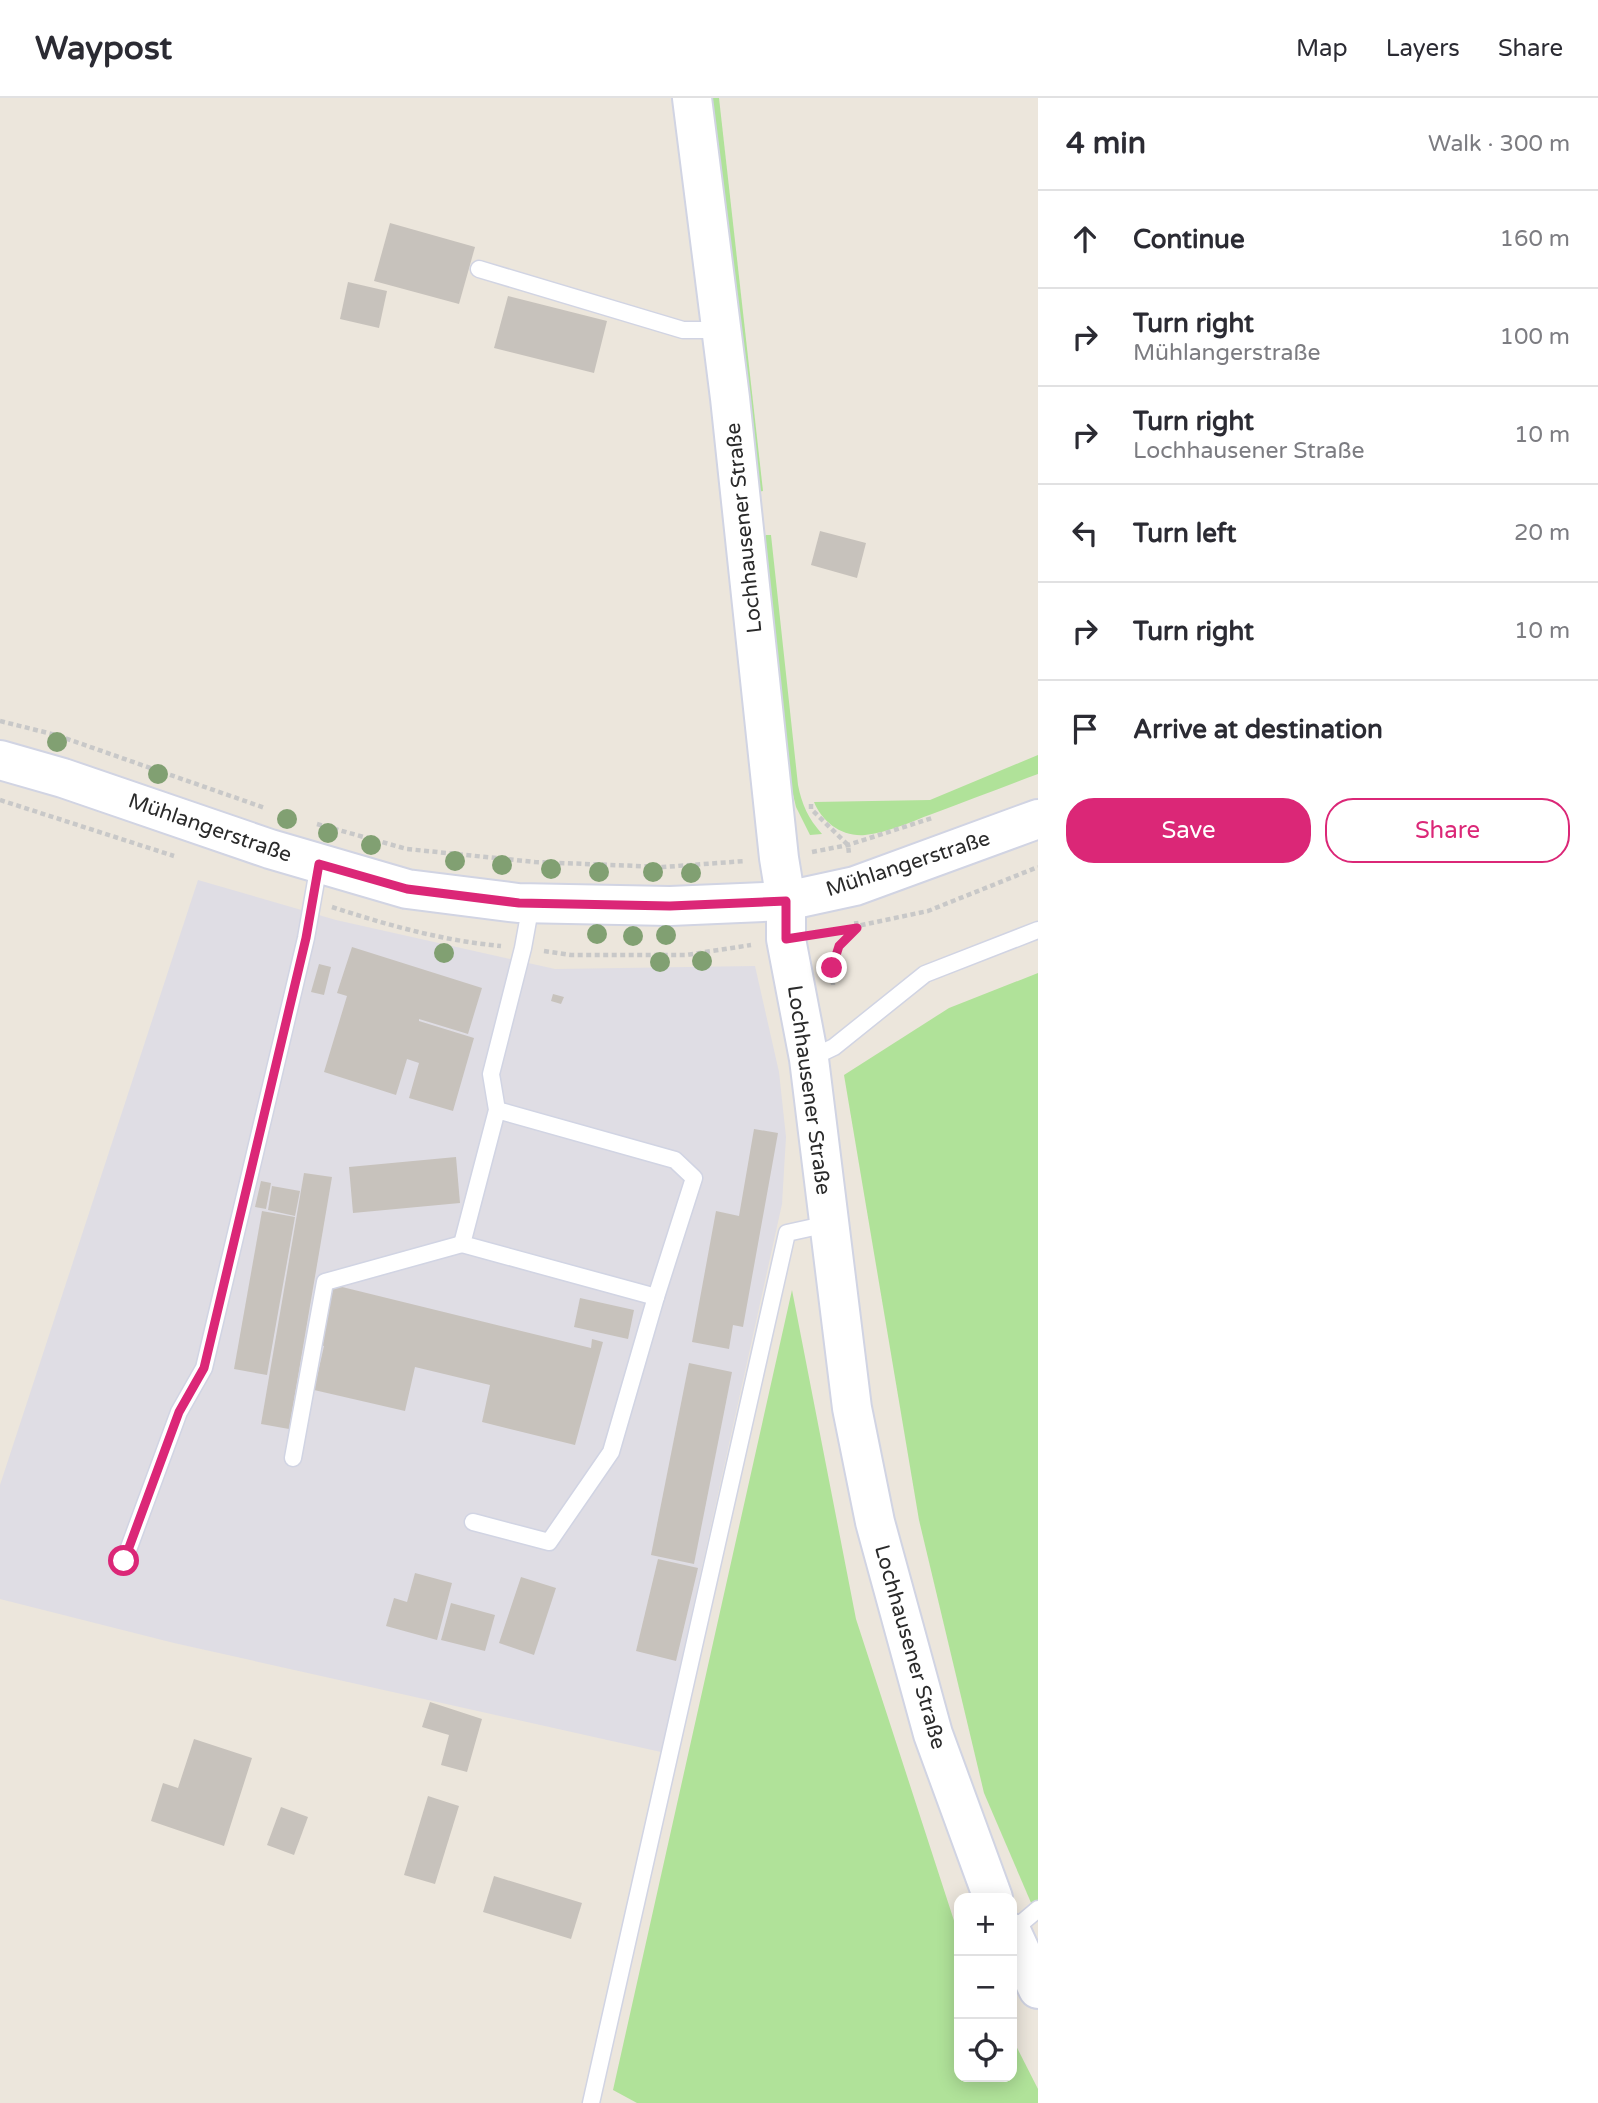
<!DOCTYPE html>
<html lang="en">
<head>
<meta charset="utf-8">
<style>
	:root { --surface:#fff; --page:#f2f2f3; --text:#2b2b33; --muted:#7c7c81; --line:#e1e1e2; --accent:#db2777 }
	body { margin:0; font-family:"Varela Round",sans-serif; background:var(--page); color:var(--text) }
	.controls { position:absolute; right:21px; bottom:21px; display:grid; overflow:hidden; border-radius:14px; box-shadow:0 4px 18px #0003 }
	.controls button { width:63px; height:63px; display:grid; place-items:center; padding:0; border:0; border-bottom:2px solid var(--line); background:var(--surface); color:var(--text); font:35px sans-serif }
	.stop { position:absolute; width:21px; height:21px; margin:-16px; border:5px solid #db2777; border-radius:50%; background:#fff }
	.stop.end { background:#db2777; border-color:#fff; box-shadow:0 2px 7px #0008 }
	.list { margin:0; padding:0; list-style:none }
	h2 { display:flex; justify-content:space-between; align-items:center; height:91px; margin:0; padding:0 28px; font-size:30px }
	h2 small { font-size:23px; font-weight:400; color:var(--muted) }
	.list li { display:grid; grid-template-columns:46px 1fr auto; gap:21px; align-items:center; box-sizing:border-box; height:98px; padding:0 28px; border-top:2px solid var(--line) }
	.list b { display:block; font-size:26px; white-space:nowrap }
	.list p { margin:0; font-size:23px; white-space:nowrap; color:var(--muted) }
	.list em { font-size:23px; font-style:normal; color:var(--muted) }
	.actions { display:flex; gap:14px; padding:21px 28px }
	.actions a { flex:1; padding:16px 0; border:2px solid var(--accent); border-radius:28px; text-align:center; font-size:24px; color:var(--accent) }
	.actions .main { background:var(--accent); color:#fff }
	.icon { flex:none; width:38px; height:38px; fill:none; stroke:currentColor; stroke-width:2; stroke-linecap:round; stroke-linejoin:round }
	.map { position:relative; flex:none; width:1038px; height:2005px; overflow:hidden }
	header { display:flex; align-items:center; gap:42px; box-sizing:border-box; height:98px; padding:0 35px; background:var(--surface); border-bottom:2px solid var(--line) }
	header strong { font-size:33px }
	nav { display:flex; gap:38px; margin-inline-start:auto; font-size:24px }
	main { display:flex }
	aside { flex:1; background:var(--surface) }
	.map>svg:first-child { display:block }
	.industrial { fill:#dfdde4 }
	.green { fill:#b0e299 }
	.building { fill:#c7c2bc }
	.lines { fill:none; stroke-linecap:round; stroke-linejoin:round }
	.lane-casing { stroke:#d1d4e3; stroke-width:19 }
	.secondary-casing { stroke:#d1d4e3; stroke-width:42 }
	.path { stroke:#c8c8c8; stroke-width:4.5; stroke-dasharray:5 3.5; stroke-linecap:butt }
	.lane { stroke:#fff; stroke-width:16 }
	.secondary { stroke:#fff; stroke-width:38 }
	.tree { fill:#81a072 }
	.route { stroke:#db2777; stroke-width:9 }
	.labels { text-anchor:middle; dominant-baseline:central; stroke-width:5; stroke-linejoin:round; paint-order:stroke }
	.street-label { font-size:21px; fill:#2a2a2a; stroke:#fff }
</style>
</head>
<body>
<header>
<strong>Waypost</strong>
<nav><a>Map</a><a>Layers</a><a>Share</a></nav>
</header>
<main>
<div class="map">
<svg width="1038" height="2005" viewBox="0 0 1038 2005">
	<rect width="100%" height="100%" fill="#ece6dc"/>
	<path class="industrial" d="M198,782L336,822L555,871L755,868L779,974L786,1039L782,1106L661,1654L174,1545L0,1501V1387Z"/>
	<g class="green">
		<path d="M708,0H719L763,393L757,394Z"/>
		<path d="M766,437H771L798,687C802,707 808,720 822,736L810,737L796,709L791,688L760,443Z"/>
		<path d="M1038,657V676C1003,689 967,703 932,716C910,724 887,735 865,737C842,739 822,724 814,704L930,702Z"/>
		<path d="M1038,875V1821L984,1695L919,1422L844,977L949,910Z"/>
		<path d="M792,1192L856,1521L959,1838V1979H1012V1940L1038,1991V2005H637L613,1992Z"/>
	</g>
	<g class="building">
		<path d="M390,125L475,149L459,206L374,183Z"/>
		<path d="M348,184L387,193L379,230L340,221Z"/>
		<path d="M508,198L607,223L594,275L494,250Z"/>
		<path d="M820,433L866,445L857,480L811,467Z"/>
		<path d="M352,849L482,890L468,936L419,921V923L474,940L453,1013L409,1000L419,965L407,961L396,997L324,974L347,898L337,895Z"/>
		<path d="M319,866L331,869L324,897L311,894Z"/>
		<path d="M553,896L564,899L561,906L551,903Z"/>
		<path d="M754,1031L778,1035L743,1229L733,1227L729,1251L692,1244L716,1113L739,1118Z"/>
		<path d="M456,1059L460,1105L353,1115L349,1069Z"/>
		<path d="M304,1075L332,1079L289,1331L261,1326Z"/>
		<path d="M261,1083L271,1085L266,1111L255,1109Z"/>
		<path d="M272,1088L300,1093L295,1118L268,1112Z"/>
		<path d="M262,1113L295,1119L267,1277L234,1271Z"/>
		<path d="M334,1187L591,1250L592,1241L603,1244L575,1347L482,1324L490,1287L415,1269L405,1313L314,1292L324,1248L320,1247Z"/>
		<path d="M580,1200L634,1212L628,1241L574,1229Z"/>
		<path d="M689,1265L732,1274L694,1466L651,1457Z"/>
		<path d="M658,1461L698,1470L676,1563L636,1553Z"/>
		<path d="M415,1475L452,1485L437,1542L386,1528L394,1500L407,1504Z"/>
		<path d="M521,1479L556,1490L534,1557L499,1545Z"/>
		<path d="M451,1505L495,1517L485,1553L441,1542Z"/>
		<path d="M430,1604L482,1621L467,1674L441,1667L449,1637L422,1629Z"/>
		<path d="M194,1641L252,1660L224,1748L151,1723L163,1685L178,1690Z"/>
		<path d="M428,1698L459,1708L435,1786L404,1777Z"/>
		<path d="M281,1709L308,1719L294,1757L267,1747Z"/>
		<path d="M494,1778L582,1805L571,1841L483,1814Z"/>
	</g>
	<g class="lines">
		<g class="lane-casing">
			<g id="lane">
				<path d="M479,171L683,232H722"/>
				<path d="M809,961L834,949L925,876L1038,832"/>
				<path d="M497,1012L462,1146L656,1199L694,1080L675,1062L497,1012L491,976L523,850L531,806"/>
				<path d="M293,1360L325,1184L462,1146"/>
				<path d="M473,1424L549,1444L611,1354L656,1199"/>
				<path d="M124,1463L179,1314L204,1270L306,840L319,766"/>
				<path d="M1012,1833L1038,1811"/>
				<path d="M591,2005L787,1135L828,1126"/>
			</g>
		</g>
		<g class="secondary-casing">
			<g id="secondary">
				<path d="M692,0L730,300L779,760L786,803V841L809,961L852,1310L875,1424L933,1636L993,1800"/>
				<path d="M0,662L63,680L270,751L407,791L518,805L670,808L786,803L855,788L1038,721"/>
				<path d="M1012,1835L1038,1891"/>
			</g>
		</g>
		<g class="path">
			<path d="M0,623L56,637L265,710"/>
			<path d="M0,702L174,758"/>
			<path d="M811,706V711L848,747L849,756"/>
			<path d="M317,726L407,751L535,764L663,769L745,763"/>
			<path d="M812,754L848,747L932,720"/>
			<path d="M332,809C387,827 444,843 501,848"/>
			<path d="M819,836L928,813L1038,769"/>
			<path d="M544,853L571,857H686L751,847"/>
			<path d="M833,887C832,859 838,849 857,830L856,823"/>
		</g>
		<use href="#lane" class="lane"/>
		<use href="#secondary" class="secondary"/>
	</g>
	<g class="tree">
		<circle cx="57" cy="644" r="10"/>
		<circle cx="158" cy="676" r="10"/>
		<circle cx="287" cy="721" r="10"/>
		<circle cx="328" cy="735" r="10"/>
		<circle cx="371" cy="747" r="10"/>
		<circle cx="455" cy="763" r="10"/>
		<circle cx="502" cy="767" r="10"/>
		<circle cx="551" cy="771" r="10"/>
		<circle cx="599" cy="774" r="10"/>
		<circle cx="653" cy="774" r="10"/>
		<circle cx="691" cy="775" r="10"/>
		<circle cx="597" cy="836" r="10"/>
		<circle cx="666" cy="837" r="10"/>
		<circle cx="633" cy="838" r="10"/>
		<circle cx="444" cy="855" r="10"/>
		<circle cx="702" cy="863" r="10"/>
		<circle cx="660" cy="864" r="10"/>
	</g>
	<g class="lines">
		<path class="route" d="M124,1463L179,1314L204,1270L306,840L319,766L407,791L519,805L670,808L786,803V841L857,830L839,848L832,870"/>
	</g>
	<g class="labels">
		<g class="street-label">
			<text transform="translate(744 430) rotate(-96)">Lochhausener Straße</text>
			<text transform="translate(210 730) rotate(19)">Mühlangerstraße</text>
			<text transform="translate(908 766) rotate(-18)">Mühlangerstraße</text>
			<text transform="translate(809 992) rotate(82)">Lochhausener Straße</text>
			<text transform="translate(910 1549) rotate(74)">Lochhausener Straße</text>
		</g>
	</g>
</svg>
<div class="controls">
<button>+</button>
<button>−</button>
<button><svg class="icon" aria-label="locate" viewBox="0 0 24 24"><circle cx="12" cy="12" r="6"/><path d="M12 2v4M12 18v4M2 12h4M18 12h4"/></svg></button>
</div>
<div class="stop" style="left:124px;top:1463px"></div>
<div class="stop end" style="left:832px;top:870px"></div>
</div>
<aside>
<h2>4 min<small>Walk · 300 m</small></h2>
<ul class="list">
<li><svg class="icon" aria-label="ahead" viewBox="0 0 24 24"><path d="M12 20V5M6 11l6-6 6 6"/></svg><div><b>Continue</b></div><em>160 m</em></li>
<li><svg class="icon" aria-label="right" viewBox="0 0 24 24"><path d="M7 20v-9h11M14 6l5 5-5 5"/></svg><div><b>Turn right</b><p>Mühlangerstraße</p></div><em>100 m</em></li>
<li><svg class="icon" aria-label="right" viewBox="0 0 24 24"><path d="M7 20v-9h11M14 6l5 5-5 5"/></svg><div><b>Turn right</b><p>Lochhausener Straße</p></div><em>10 m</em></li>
<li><svg class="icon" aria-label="left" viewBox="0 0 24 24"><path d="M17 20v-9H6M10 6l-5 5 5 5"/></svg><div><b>Turn left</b></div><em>20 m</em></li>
<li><svg class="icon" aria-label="right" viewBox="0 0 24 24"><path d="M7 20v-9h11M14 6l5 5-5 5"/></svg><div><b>Turn right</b></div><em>10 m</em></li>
<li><svg class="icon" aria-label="arrive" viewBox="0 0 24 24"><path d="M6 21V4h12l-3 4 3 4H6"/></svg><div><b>Arrive at destination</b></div></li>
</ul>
<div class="actions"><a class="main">Save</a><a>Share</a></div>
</aside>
</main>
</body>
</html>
